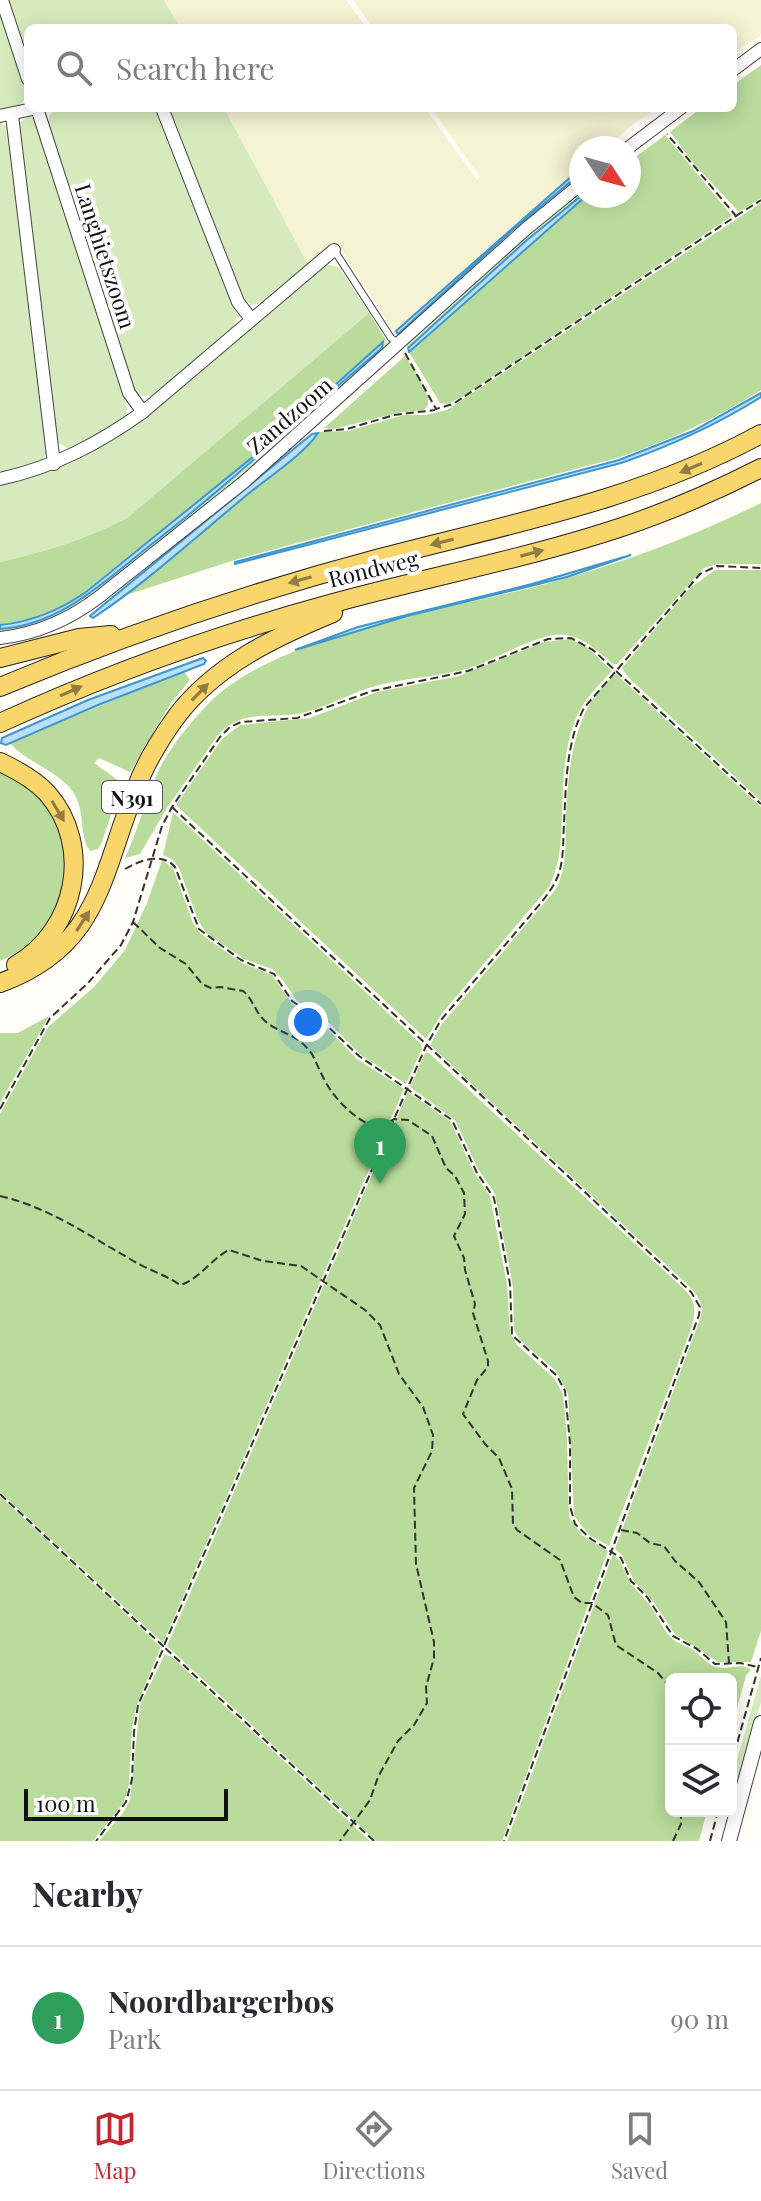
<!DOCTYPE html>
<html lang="en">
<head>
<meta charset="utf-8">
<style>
	:root { --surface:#fff; --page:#f2f2f3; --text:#2b2b33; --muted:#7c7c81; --line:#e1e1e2; --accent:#c4262e }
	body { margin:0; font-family:"Playfair Display",serif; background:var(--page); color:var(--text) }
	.controls { position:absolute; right:24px; bottom:24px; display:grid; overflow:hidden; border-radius:12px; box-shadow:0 4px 20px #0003 }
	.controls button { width:72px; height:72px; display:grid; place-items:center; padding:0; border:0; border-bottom:2px solid var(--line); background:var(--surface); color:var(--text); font:40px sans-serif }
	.compass { position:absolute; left:569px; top:136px; width:72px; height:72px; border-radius:50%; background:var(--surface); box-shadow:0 4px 20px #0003; rotate:126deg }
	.scale { position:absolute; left:24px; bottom:20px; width:204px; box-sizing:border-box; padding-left:8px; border:4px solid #111; border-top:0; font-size:22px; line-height:28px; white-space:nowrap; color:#111; -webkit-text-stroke:6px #fff; paint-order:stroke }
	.you { position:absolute; left:308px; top:1022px; width:28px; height:28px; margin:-20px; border:6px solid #fff; border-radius:50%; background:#1a73e8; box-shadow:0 0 0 12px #1a73e833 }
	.badge { display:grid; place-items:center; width:52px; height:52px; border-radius:50%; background:var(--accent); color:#fff; font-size:26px; font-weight:700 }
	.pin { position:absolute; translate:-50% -66px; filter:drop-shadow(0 2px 4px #0008) }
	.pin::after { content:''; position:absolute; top:42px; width:28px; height:24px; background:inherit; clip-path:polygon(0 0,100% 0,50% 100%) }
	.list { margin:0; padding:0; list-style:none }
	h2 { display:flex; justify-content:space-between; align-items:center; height:104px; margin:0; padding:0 32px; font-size:34px }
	h2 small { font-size:26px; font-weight:400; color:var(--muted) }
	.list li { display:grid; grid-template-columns:52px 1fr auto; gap:24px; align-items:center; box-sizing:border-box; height:144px; padding:0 32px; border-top:2px solid var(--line) }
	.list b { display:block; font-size:30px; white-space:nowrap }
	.list p { margin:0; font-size:26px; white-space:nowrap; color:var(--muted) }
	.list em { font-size:26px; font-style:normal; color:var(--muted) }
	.icon { flex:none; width:44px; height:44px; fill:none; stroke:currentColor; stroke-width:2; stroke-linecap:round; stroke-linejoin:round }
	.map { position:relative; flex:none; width:761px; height:1841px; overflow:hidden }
	.search { position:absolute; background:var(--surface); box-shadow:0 4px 20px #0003; left:24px; right:24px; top:24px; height:88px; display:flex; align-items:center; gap:20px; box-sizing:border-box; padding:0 28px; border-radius:12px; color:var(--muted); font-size:30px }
	.sheet { height:248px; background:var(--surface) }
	nav { display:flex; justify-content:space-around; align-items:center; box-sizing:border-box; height:112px; border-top:2px solid var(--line); background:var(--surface); font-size:22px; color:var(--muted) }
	nav a { display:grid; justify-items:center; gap:4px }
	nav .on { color:var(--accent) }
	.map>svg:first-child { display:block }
	.farmland { fill:#f6f3d4 }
	.green { fill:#d5ebbd }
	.forest { fill:#b9dc9c }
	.water { fill:#b9e0f7; stroke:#3f96cf; stroke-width:2 }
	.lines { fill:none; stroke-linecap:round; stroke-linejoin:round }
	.service-casing { stroke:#444; stroke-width:8 }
	.minor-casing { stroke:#444; stroke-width:14 }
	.tertiary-casing { stroke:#444; stroke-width:16 }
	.primary-casing { stroke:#222; stroke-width:20 }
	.path { stroke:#333; stroke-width:2; stroke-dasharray:8 4; stroke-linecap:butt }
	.service { stroke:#fff; stroke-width:6 }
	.minor { stroke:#fff; stroke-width:12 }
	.tertiary { stroke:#fff; stroke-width:14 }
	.primary { stroke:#f9d66b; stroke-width:18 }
	.oneway { fill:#917d42 }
	.labels { text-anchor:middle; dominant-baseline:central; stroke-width:8; stroke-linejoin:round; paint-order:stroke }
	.shield { fill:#fff; stroke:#585858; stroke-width:2 }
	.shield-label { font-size:20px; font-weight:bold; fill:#111 }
	.street-label { font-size:22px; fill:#111; stroke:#fff }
</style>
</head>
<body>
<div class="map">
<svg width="761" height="1841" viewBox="0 0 761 1841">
	<rect width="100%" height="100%" fill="#fffdf5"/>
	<g class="farmland">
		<path d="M164,0H346L367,28H180Z"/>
		<path d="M353,0H761V32L760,36L733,54V28H373Z"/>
		<path d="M224,108H425L477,180L480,177L431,108H660L636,122L605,148H581V168L396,331L392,329L336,241L308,264Z"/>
	</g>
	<g class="green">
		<path d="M9,0H164L180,28H28V62Z"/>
		<path d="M0,8L27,94C23,108 13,108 0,110Z"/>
		<path d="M56,108H157L237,314L236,321L232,330L152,396H142L135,392L48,126L49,116Z"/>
		<path d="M167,108H224L308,264L264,302L252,305L240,297Z"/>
		<path d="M29,116L36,119L127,408C126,430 87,441 69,449L57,442L19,123Z"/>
		<path d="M0,122L7,127L10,133L47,451L43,461L0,474Z"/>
		<path d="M581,189V196L527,240L408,348L405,343Z"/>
		<path d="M324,264L339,267L369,313L127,518C87,539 44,552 0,562V484L34,476L75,460L127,430Z"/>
		<path d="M386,340L391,347L303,426L105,588L50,621L0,635V629L69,606L91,592L246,468L382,348Z"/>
		<path d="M761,1676V1702L731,1810V1781Z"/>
	</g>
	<g class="forest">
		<path d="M761,65V198L739,212L694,164L670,132L701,108H733V85Z"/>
		<path d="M665,135L732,216L463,396L448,404L440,403L409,352L586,196H629V162Z"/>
		<path d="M761,203V390C716,419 668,441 617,458L241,558L120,597L267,479L318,432L348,431L404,415H426L447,410Z"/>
		<path d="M369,313L386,340L275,439L73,601L38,617L0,625V562C44,552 87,539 127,518Z"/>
		<path d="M405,356L420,379L428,397V405L424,410L397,413L334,429L324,428Z"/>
		<path d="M761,503V564H718L704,568L617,664H613C595,649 580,632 555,635C533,637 497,658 475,666C444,677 410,677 379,685C355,691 333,704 310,711C275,722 247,705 218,735L167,808L140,854L125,858C138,831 145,801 157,774C169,748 188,726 207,705C275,634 451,609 546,584C620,564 692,537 761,503Z"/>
		<path d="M715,570H761V801L628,677L622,668L690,588Z"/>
		<path d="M570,639L587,647L612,671C601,683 588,695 580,710C564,740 563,780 562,814C561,840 561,863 549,887L443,1012L426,1039L176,805L222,739L240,725L310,718L377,692L459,676L544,642Z"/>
		<path d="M184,671L190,680L171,703L130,772L99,758L94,763L122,783L101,844L98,849L90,851C77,832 88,808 69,787C54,770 21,758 10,743Z"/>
		<path d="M616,674L761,807V1631L751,1662H718L675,1634L655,1604L634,1581L622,1555L615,1549L701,1316C704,1304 698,1297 691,1288L430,1045L442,1024L556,889C568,865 565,842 566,816C568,768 574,704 616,674Z"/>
		<path d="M0,771C89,808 87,922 0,961Z"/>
		<path d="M173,812L421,1044L422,1049L406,1084L362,1056L328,1022L297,1001L282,979L272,969L244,959L206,933L198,920L179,868L173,860L163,855Z"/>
		<path d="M162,860L173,868L193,923L201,934L242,963L272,975L292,1004L322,1023L357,1059L404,1089L163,1643L0,1492V1114L48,1027L94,987L125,950L147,903Z"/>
		<path d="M49,1016L0,1103V1033H18Z"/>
		<path d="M425,1053H429L684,1289C697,1302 696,1312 691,1329L609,1546L589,1535L574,1516L568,1394L556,1371L520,1340L514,1330L513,1287L495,1194L478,1169L455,1120L410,1087Z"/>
		<path d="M408,1092L450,1121L475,1174L490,1196L507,1284L510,1333L517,1345L554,1378L563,1394L567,1439L569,1517L582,1535L608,1551L502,1841H376L167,1646Z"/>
		<path d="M0,1496L161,1647L137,1704L132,1727L129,1784L124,1802L93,1841H0Z"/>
		<path d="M613,1554L620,1561L631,1584L650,1605L666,1632L675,1641L692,1649L712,1666L723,1668L743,1666L751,1669L746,1676L731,1728V1679H671V1811H707L699,1841H507Z"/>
		<path d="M165,1654L172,1657L370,1841H99L123,1813L130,1800L140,1705Z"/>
	</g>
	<g class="water">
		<path d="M581,168V173L509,233L398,334L396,331Z"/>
		<path d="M581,196H586L409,352L408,348L527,240Z"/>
		<path d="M383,342L382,348C304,414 230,484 148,547C104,582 60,625 0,629V625C31,622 60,610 86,592L275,439Z"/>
		<path d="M761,393V397C716,425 670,446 621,463L235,564V562L619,460L693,431Z"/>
		<path d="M318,433C306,452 272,475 253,490C200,533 149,581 93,618L90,616L312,434Z"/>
		<path d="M631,555L567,577L407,616L295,650L358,627L532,584Z"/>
		<path d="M203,658L206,661L204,664L98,705L6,745L1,743L2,738L88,700Z"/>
	</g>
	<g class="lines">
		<g class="service-casing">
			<path id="service" d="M334,250L391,338L399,344"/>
		</g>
		<g class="minor-casing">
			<g id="minor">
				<path d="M2,0L28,79"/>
				<path d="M733,70L761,49"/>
				<path d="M37,108L129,393L143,412"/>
				<path d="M162,108L238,302L251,319"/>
				<path d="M12,115L54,464"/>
				<path d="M0,116L37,108"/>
				<path d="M628,148L681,108"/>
				<path d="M0,479C54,467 98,444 143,412L334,250"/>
				<path d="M0,638C37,634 70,619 99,597L244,482L527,228L581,184"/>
			</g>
		</g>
		<g class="tertiary-casing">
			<path id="tertiary" d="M729,1841L761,1723"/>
		</g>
		<g class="primary-casing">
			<g id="primary">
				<path d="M0,658L79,638L111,635"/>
				<path d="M0,687C126,634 248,593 380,558C510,524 642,499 761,434"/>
				<path d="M0,723C107,674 216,635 330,604C427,577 526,559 622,527C670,511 716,491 761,468"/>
				<path d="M0,762C17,770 34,779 47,793C94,846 76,931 16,965"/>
				<path d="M0,983C102,946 101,872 137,786C146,762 161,738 176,717C215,665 275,637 333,613"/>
			</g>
		</g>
		<g class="path">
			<path d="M736,216L761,200"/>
			<path d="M405,353L436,409L453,404L736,216L667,134"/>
			<path d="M324,431L347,429L394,415L435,410"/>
			<path d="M172,807C344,969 519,1129 691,1292L700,1307L699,1315L504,1841"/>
			<path d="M125,869C141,860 162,852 175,867L199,929L241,960L274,974L292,1001L322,1021L359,1056L452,1120L477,1173L494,1198L510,1284L512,1335L557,1376L565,1391L570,1443V1506L575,1524L591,1539L621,1558L631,1581L647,1597L673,1636L697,1649L715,1664L740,1663L758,1667"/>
			<path d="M133,922L160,948L186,964L202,984L211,988L220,987L243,991C253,999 255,1012 265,1021C277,1032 297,1035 307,1048C315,1056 317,1066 322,1075C333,1099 355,1120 379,1129L394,1119L408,1120L432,1136L446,1168L455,1176L464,1193L465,1214L454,1236L464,1258L465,1270L475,1304L473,1313L488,1361V1367L477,1380L463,1414L485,1444L499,1458L512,1489L513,1524L517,1530L560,1560L574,1597L582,1603H592L608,1615L616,1645L658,1673L671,1689"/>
			<path d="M0,1109L50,1018L88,983L121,945L133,922L162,826L172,807L220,737L230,727L241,722L297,718L372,691L468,671L548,639L571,638L593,650L761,804"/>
			<path d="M0,1196C48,1207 88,1235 130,1259C146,1269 164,1274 180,1285C200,1279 211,1259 229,1250L263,1261L301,1266L365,1310L380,1325L399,1374L423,1407L433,1435L432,1451L414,1488L416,1564L434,1642V1658L426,1687L427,1703L414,1725L398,1741L378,1777L370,1800L340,1841"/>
			<path d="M0,1494L164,1647L138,1705L134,1732L132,1779L126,1802L96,1841"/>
			<path d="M621,1530L637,1533L650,1543L664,1546L675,1561L699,1582L726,1622L729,1663"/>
			<path d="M731,1765L761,1658"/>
			<path d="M374,1841L164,1647L165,1643L426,1046L441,1020L540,904C548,894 555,885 559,873C564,857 563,840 564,823C566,786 566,742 584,708L700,574L717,566L761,568"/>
			<path d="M673,1841L681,1824V1811"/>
			<path d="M710,1841L718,1811"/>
		</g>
		<use href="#service" class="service"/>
		<use href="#minor" class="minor"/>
		<use href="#tertiary" class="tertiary"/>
		<use href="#primary" class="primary"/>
	</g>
	<defs><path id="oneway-solid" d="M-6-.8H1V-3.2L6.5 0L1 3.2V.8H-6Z" transform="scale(2)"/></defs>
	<g class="oneway">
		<use href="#oneway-solid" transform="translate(691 468) rotate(157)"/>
		<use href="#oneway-solid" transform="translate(442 542) rotate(166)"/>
		<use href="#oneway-solid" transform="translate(532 553) rotate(-15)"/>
		<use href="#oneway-solid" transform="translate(300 580) rotate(164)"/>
		<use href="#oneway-solid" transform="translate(71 691) rotate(-24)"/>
		<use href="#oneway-solid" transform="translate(200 692) rotate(-46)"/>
		<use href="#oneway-solid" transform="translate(58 811) rotate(59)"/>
		<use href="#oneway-solid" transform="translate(83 921) rotate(-57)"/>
	</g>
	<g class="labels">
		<rect class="shield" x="102" y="781" width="60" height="32" rx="6"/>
		<g class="shield-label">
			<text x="132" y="797">N391</text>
		</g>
		<g class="street-label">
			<text transform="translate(106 256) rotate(72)">Langhietszoom</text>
			<text transform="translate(289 415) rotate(-41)">Zandzoom</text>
			<text transform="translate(373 568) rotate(-14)">Rondweg</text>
		</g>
	</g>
</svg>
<div class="controls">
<button><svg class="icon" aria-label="locate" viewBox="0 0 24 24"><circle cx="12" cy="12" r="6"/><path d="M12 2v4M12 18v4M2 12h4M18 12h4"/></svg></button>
<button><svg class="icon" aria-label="layers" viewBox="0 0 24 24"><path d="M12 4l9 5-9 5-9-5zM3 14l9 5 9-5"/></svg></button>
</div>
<svg class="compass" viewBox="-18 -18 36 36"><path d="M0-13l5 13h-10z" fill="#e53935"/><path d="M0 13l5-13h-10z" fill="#7c7c81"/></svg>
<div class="scale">100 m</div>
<div class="you"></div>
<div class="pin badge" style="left:380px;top:1184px;background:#2e9e5b">1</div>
<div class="search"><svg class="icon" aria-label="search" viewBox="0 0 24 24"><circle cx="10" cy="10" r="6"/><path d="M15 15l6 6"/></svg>Search here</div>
</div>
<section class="sheet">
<h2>Nearby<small></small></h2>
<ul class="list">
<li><span class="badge" style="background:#2e9e5b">1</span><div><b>Noordbargerbos</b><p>Park</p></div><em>90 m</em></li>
</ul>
</section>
<nav>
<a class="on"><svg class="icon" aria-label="map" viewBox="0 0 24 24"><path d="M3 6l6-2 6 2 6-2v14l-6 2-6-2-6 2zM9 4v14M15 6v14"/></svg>Map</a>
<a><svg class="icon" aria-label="directions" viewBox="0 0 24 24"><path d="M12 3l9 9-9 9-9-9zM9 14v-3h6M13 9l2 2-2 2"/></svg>Directions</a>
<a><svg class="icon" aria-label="saved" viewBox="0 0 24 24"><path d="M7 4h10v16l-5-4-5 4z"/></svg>Saved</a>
</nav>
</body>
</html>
